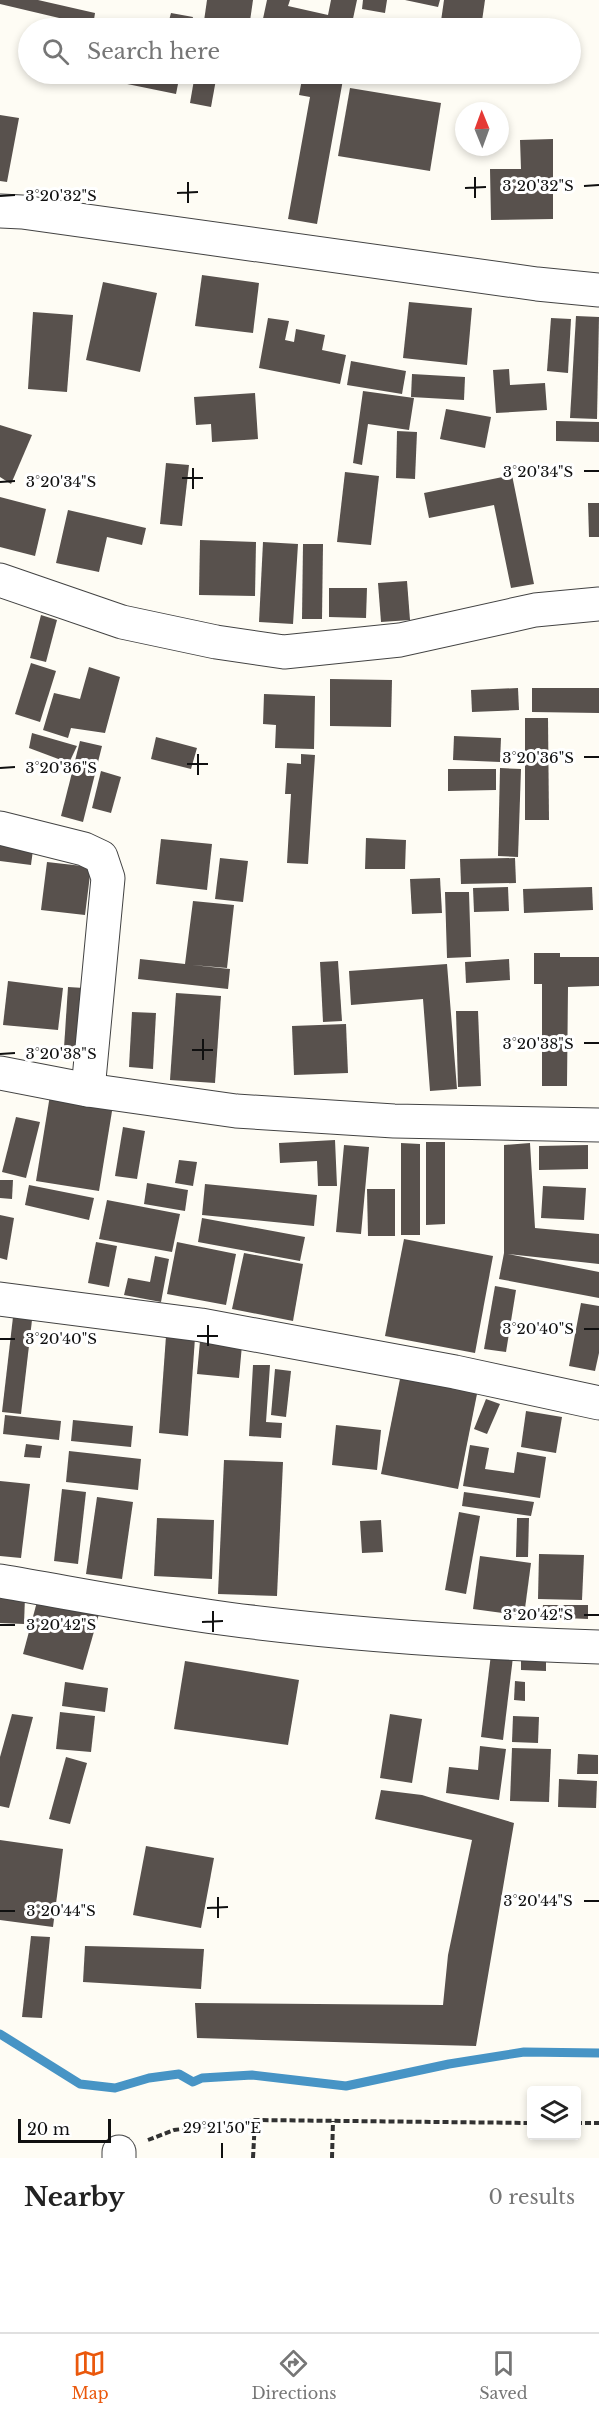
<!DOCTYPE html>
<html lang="en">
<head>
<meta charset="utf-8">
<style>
	:root { --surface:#fff; --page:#f6f6f6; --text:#222; --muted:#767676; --line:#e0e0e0; --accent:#ea580c }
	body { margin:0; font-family:"Libre Baskerville",serif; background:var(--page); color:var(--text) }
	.controls { position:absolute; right:18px; bottom:18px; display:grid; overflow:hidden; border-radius:6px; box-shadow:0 3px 9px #0003 }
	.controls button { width:54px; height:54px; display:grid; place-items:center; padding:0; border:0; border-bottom:2px solid var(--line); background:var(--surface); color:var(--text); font:30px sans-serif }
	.compass { position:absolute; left:455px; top:102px; width:54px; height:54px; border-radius:50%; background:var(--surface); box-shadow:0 3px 9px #0003; rotate:359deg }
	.scale { position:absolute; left:18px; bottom:15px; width:93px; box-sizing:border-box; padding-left:6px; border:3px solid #101010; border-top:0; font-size:16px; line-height:21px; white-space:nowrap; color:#101010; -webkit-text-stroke:4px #fff; paint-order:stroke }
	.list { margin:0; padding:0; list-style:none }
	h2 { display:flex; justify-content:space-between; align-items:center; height:78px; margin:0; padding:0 24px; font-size:26px }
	h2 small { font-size:20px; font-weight:400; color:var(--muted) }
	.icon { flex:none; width:33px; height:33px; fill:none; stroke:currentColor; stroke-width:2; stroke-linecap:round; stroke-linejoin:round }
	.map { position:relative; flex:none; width:599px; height:2158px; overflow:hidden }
	.search { position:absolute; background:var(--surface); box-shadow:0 3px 9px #0003; left:18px; right:18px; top:18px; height:66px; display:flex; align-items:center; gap:15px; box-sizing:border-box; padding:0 21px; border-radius:33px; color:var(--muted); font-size:22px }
	.sheet { height:174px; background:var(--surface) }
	nav { display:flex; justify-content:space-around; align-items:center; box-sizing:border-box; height:84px; border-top:2px solid var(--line); background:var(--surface); font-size:16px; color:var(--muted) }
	nav a { display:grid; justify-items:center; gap:3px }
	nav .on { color:var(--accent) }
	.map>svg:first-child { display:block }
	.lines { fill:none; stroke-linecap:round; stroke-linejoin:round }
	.stream { stroke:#4794c5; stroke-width:9 }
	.building { fill:#58514d }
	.minor-casing { stroke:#434343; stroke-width:35 }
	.path { stroke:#323232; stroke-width:4; stroke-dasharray:6 3; stroke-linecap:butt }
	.minor { stroke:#fff; stroke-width:33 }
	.ticks { fill:none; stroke:#101010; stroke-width:2 }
	.ticks-label { font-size:15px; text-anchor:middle; fill:#101010; stroke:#fff; stroke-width:6; stroke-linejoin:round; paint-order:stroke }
</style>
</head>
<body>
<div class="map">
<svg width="599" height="2158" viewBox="0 0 599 2158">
	<rect width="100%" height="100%" fill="#fefcf4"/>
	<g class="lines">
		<path class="stream" d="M0,2034L80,2084L115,2088L149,2078L179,2074L193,2082L202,2078L252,2075L346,2086L449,2064L524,2052L599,2053"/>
	</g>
	<g class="building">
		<path d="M0,0H38L95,13L93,26L0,4Z"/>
		<path d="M207,0H253L249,28L204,21Z"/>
		<path d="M267,0H290L288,6L328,15L331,0H357L351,28H261Z"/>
		<path d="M363,0H387L385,13L362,9Z"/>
		<path d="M405,0H440L438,7Z"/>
		<path d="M444,0H485L481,28H440Z"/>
		<path d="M171,13L193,17L190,28H167Z"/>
		<path d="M486,22L522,27V28H485Z"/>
		<path d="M88,74H180L176,94L88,76Z"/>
		<path d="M195,74H217L211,107L190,103Z"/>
		<path d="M303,74H344L317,224L288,219L310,97L299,95Z"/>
		<path d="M426,74H470L468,82Z"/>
		<path d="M350,88L441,103L430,171L338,156Z"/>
		<path d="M0,115L19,118L7,182L0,181Z"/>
		<path d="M553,139V219L491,220L490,169H521L520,140Z"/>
		<path d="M202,275L259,283L253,333L195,326Z"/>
		<path d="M103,282L157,293L140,372L86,360Z"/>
		<path d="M409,302L472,308L467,365L403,358Z"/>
		<path d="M33,312L73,315L67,392L28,389Z"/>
		<path d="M576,316L599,317L597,419L570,418Z"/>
		<path d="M268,318L289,321L285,340L294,342L296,329L325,335L322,350L346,355L340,384L259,368Z"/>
		<path d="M551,318L571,319L568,373L547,371Z"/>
		<path d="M351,361L406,371L402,394L347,385Z"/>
		<path d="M509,369L510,385L545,383L547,410L496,413L493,370Z"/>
		<path d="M412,374L465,377L464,400L411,397Z"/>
		<path d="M363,391L414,398L409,430L368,424L362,465L353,463Z"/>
		<path d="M255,393L258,439L212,442L211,424L196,425L194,397Z"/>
		<path d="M446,409L491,417L485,448L440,439Z"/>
		<path d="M556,421L599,422V442L556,441Z"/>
		<path d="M0,425L32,435L11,484L0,477Z"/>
		<path d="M397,431L417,432L415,479L396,478Z"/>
		<path d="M166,463L189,465L182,526L160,524Z"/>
		<path d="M345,472L379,476L371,545L337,542Z"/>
		<path d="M512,475L534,584L511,588L494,505L429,518L424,493Z"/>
		<path d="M0,497L46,509L35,556L0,547Z"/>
		<path d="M588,503H599V537H589Z"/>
		<path d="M68,510L146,528L142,545L107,537L99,572L56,563Z"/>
		<path d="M200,540L256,542L255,596L199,595Z"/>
		<path d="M263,542L298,544L293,624L259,622Z"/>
		<path d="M303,544H323L322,619H302Z"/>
		<path d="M407,581L410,620L381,622L378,583Z"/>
		<path d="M329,588H367L366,618L329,617Z"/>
		<path d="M41,615L57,620L46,662L30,658Z"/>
		<path d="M31,663L56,671L40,722L15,714Z"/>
		<path d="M89,667L120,677L105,733L71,728L68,738L43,730L54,693L80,699Z"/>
		<path d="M330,679L392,680L391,727L330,726Z"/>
		<path d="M518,688L519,710L472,712L471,690Z"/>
		<path d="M532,688H599V713L532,712Z"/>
		<path d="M264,694L315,696L314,749L275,748L276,725L263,724Z"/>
		<path d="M525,718H548L549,820H525Z"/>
		<path d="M32,733L77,746L69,763L29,748Z"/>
		<path d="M454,736L501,738L500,762L453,760Z"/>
		<path d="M156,737L197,748L191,769L151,759Z"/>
		<path d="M80,741L102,746L83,822L61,816Z"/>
		<path d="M301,754L315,755L308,864L287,863L291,794H285L287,763L301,764Z"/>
		<path d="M500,768L521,769L518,857L498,856Z"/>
		<path d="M448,769H496V790L448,791Z"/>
		<path d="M101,771L121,777L111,813L92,808Z"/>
		<path d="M0,838L34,842L31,865L0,861Z"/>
		<path d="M366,838L406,840L405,869H365Z"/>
		<path d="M161,839L212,844L207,890L156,884Z"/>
		<path d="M220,858L248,861L243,902L215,899Z"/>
		<path d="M515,858L516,883L461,884L460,859Z"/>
		<path d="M47,862L91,867L85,915L41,910Z"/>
		<path d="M440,878L442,913L412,914L410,879Z"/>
		<path d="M508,887L509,911L474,912L473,888Z"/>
		<path d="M592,887L593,910L524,913L523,889Z"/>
		<path d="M445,892H469L471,957L447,958Z"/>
		<path d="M193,901L234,905L227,968L192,965L230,969L228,989L138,979L140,959L185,964Z"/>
		<path d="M534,953H560V957H599V986L568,987L567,1086H542V984H534Z"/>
		<path d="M509,959L510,980L466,983L465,962Z"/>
		<path d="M338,961L342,1021L323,1022L320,962Z"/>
		<path d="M447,964L457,1089L430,1091L423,999L351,1005L349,971Z"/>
		<path d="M8,981L63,988L58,1030L3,1025Z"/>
		<path d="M68,987L84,988L80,1050L64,1048Z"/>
		<path d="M176,993L221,996L215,1083L170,1080Z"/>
		<path d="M456,1011H478L481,1086L458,1087Z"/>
		<path d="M132,1012L156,1013L153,1069L129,1067Z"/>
		<path d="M346,1024L348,1073L294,1075L292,1026Z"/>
		<path d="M51,1089L114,1099L99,1191L36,1181Z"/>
		<path d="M16,1117L40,1122L26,1178L2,1172Z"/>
		<path d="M123,1127L145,1131L137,1179L115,1176Z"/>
		<path d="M335,1140L337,1186H318L317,1161L280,1163L279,1143Z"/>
		<path d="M426,1142H445V1224L426,1225Z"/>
		<path d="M401,1143L420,1144V1235H401Z"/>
		<path d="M530,1143L535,1228L599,1234V1264L508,1254L599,1272V1298L499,1279L504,1253V1145Z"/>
		<path d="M344,1145L369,1147L361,1234L336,1232Z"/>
		<path d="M588,1145V1169L539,1170V1146Z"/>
		<path d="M179,1160L197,1162L193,1186L175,1183Z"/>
		<path d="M0,1180H13L12,1199L0,1198Z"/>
		<path d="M147,1183L188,1190L185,1211L144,1204Z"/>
		<path d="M205,1184L317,1195L314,1226L202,1215Z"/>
		<path d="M29,1185L94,1198L89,1220L25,1205Z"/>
		<path d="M543,1186L586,1188L584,1220L541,1218Z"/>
		<path d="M367,1189H395V1236H368Z"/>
		<path d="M107,1200L180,1214L172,1252L99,1239Z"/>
		<path d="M0,1215L14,1218L7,1260L0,1258Z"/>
		<path d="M202,1218L305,1237L300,1261L198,1242Z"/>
		<path d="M404,1239L493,1256L475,1353L385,1336Z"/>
		<path d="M96,1242L117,1246L109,1287L88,1283Z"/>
		<path d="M177,1242L236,1254L226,1305L167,1294Z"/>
		<path d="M244,1253L303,1264L293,1321L232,1309Z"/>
		<path d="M155,1256L169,1259L161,1302L124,1295L128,1278L150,1282Z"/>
		<path d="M495,1286L516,1290L506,1352L484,1349Z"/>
		<path d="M581,1303L599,1306V1353L595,1371L569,1366Z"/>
		<path d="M13,1317L32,1320L21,1414L2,1412Z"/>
		<path d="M166,1336L195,1338L188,1436L159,1433Z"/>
		<path d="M200,1341L242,1345L239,1378L197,1374Z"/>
		<path d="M253,1365H270L266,1422L282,1423L281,1438L249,1436Z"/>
		<path d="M275,1369L291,1371L286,1417L271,1415Z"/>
		<path d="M401,1374L478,1389L458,1489L381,1474Z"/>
		<path d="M486,1399L500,1404L487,1434L474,1429Z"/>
		<path d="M526,1411L562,1417L556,1453L521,1447Z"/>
		<path d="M5,1415L61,1421L59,1440L3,1434Z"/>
		<path d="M73,1420L133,1426L131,1447L71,1441Z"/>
		<path d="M336,1425L381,1430L377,1470L332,1465Z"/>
		<path d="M26,1444L42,1446L40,1458L24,1457Z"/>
		<path d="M470,1445L489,1448L485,1469L514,1473L517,1452L546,1457L540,1498L463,1486Z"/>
		<path d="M69,1451L141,1459L138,1490L66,1482Z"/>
		<path d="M224,1460L283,1462L277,1596L218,1594Z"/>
		<path d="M0,1481L30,1484L21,1558L0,1556Z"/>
		<path d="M62,1489L86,1492L78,1564L54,1561Z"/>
		<path d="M464,1492L534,1502L531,1516L462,1506Z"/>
		<path d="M97,1497L133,1502L122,1579L86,1574Z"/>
		<path d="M459,1512L480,1516L466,1594L445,1590Z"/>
		<path d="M157,1518L214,1520L212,1579L154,1576Z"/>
		<path d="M517,1518H529L528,1557H516Z"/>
		<path d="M381,1520L383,1552L362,1553L360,1521Z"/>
		<path d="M539,1554L584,1555L582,1600L538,1599Z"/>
		<path d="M480,1556L531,1563L524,1616L473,1609Z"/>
		<path d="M0,1596L25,1597L24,1624L0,1623Z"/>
		<path d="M38,1598L99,1614L83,1670L23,1654Z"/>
		<path d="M543,1605H588V1619L542,1617Z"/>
		<path d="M491,1654L513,1657L503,1740L481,1737Z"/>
		<path d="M521,1655L546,1656V1671L521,1670Z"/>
		<path d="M185,1661L299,1680L288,1745L174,1729Z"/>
		<path d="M515,1681L525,1682V1701L514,1700Z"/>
		<path d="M65,1682L108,1688L105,1712L62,1706Z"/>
		<path d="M60,1712L95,1716L91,1752L56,1749Z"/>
		<path d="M12,1714L33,1717L9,1808L0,1806V1757Z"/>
		<path d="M390,1714L422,1719L412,1783L380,1778Z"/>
		<path d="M513,1716L539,1717L538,1743L512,1742Z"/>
		<path d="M480,1746L506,1749L499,1800L446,1793L449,1767L478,1770Z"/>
		<path d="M512,1748L551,1749L549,1802L510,1801Z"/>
		<path d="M578,1754L598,1755V1774H577Z"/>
		<path d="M66,1757L87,1763L70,1824L49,1819Z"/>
		<path d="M559,1779L597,1781L596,1808L558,1807Z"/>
		<path d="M381,1790L422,1795L514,1823L476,2046L197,2038L195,2003L443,2005L448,1955L472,1840L375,1819Z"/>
		<path d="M0,1840L63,1849L53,1927L0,1920Z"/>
		<path d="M146,1846L214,1858L201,1928L133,1915Z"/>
		<path d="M31,1936L50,1937L42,2018L22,2017Z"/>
		<path d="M85,1946L204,1949L201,1989L83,1982Z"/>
	</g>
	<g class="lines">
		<g class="minor-casing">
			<g id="minor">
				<path d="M0,211L22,212L537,284L599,290"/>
				<path d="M0,580L122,622L216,642L284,652L400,640L535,610L599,604"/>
				<path d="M0,828L84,849L101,857L108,878L88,1090"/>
				<path d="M0,1073L88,1090L236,1111L394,1121L599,1125"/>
				<path d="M0,1299L201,1325L455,1372L599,1403"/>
				<path d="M0,1581C76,1594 152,1609 228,1619C351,1635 475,1643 599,1647"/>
				<path d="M119,2152V2158"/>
			</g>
		</g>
		<g class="path">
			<path d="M576,2123H599"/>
			<path d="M148,2140L174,2130L255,2120L532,2123"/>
			<path d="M253,2158L255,2120"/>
			<path d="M332,2158L333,2121"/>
		</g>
		<use href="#minor" class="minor"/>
	</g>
	<path class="ticks" d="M475,177V198M188,182V203M584,186L599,185M465,188L486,187M177,193L198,192M0,196L15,195M193,468V489M584,471H599M182,478H203M0,482L15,481M198,754V775M584,757H599M187,764H208M0,768L15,767M203,1039V1060M584,1043H599M192,1050H213M0,1054L15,1053M208,1325V1346M584,1329H599M197,1336H218M0,1339H15M213,1611V1632M584,1615H599M202,1622L223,1621M0,1625H15M218,1897V1918M584,1901H599M207,1908L228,1907M0,1911H15M222,2143V2158"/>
	<g class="ticks-label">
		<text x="538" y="191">3°20'32"S</text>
		<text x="61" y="201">3°20'32"S</text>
		<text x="538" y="477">3°20'34"S</text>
		<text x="61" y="487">3°20'34"S</text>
		<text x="538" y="763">3°20'36"S</text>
		<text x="61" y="773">3°20'36"S</text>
		<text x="538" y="1049">3°20'38"S</text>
		<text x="61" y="1059">3°20'38"S</text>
		<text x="538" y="1334">3°20'40"S</text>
		<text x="61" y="1344">3°20'40"S</text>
		<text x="538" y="1620">3°20'42"S</text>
		<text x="61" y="1630">3°20'42"S</text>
		<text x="538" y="1906">3°20'44"S</text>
		<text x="61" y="1916">3°20'44"S</text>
		<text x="222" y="2133">29°21'50"E</text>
	</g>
</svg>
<div class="controls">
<button><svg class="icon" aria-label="layers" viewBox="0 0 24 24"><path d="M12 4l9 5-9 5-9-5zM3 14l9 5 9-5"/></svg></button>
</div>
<svg class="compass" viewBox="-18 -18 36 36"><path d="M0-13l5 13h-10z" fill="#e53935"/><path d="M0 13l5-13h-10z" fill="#767676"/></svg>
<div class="scale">20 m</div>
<div class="search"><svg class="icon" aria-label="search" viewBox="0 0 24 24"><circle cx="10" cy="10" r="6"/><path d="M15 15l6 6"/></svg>Search here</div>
</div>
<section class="sheet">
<h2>Nearby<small>0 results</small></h2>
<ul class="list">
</ul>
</section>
<nav>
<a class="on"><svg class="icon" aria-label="map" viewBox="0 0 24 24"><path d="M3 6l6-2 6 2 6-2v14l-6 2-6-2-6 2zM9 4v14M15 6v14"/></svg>Map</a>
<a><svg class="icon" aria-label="directions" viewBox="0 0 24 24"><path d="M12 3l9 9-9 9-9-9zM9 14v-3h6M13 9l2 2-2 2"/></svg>Directions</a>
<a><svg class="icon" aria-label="saved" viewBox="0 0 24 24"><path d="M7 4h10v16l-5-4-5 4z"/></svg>Saved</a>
</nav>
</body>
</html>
